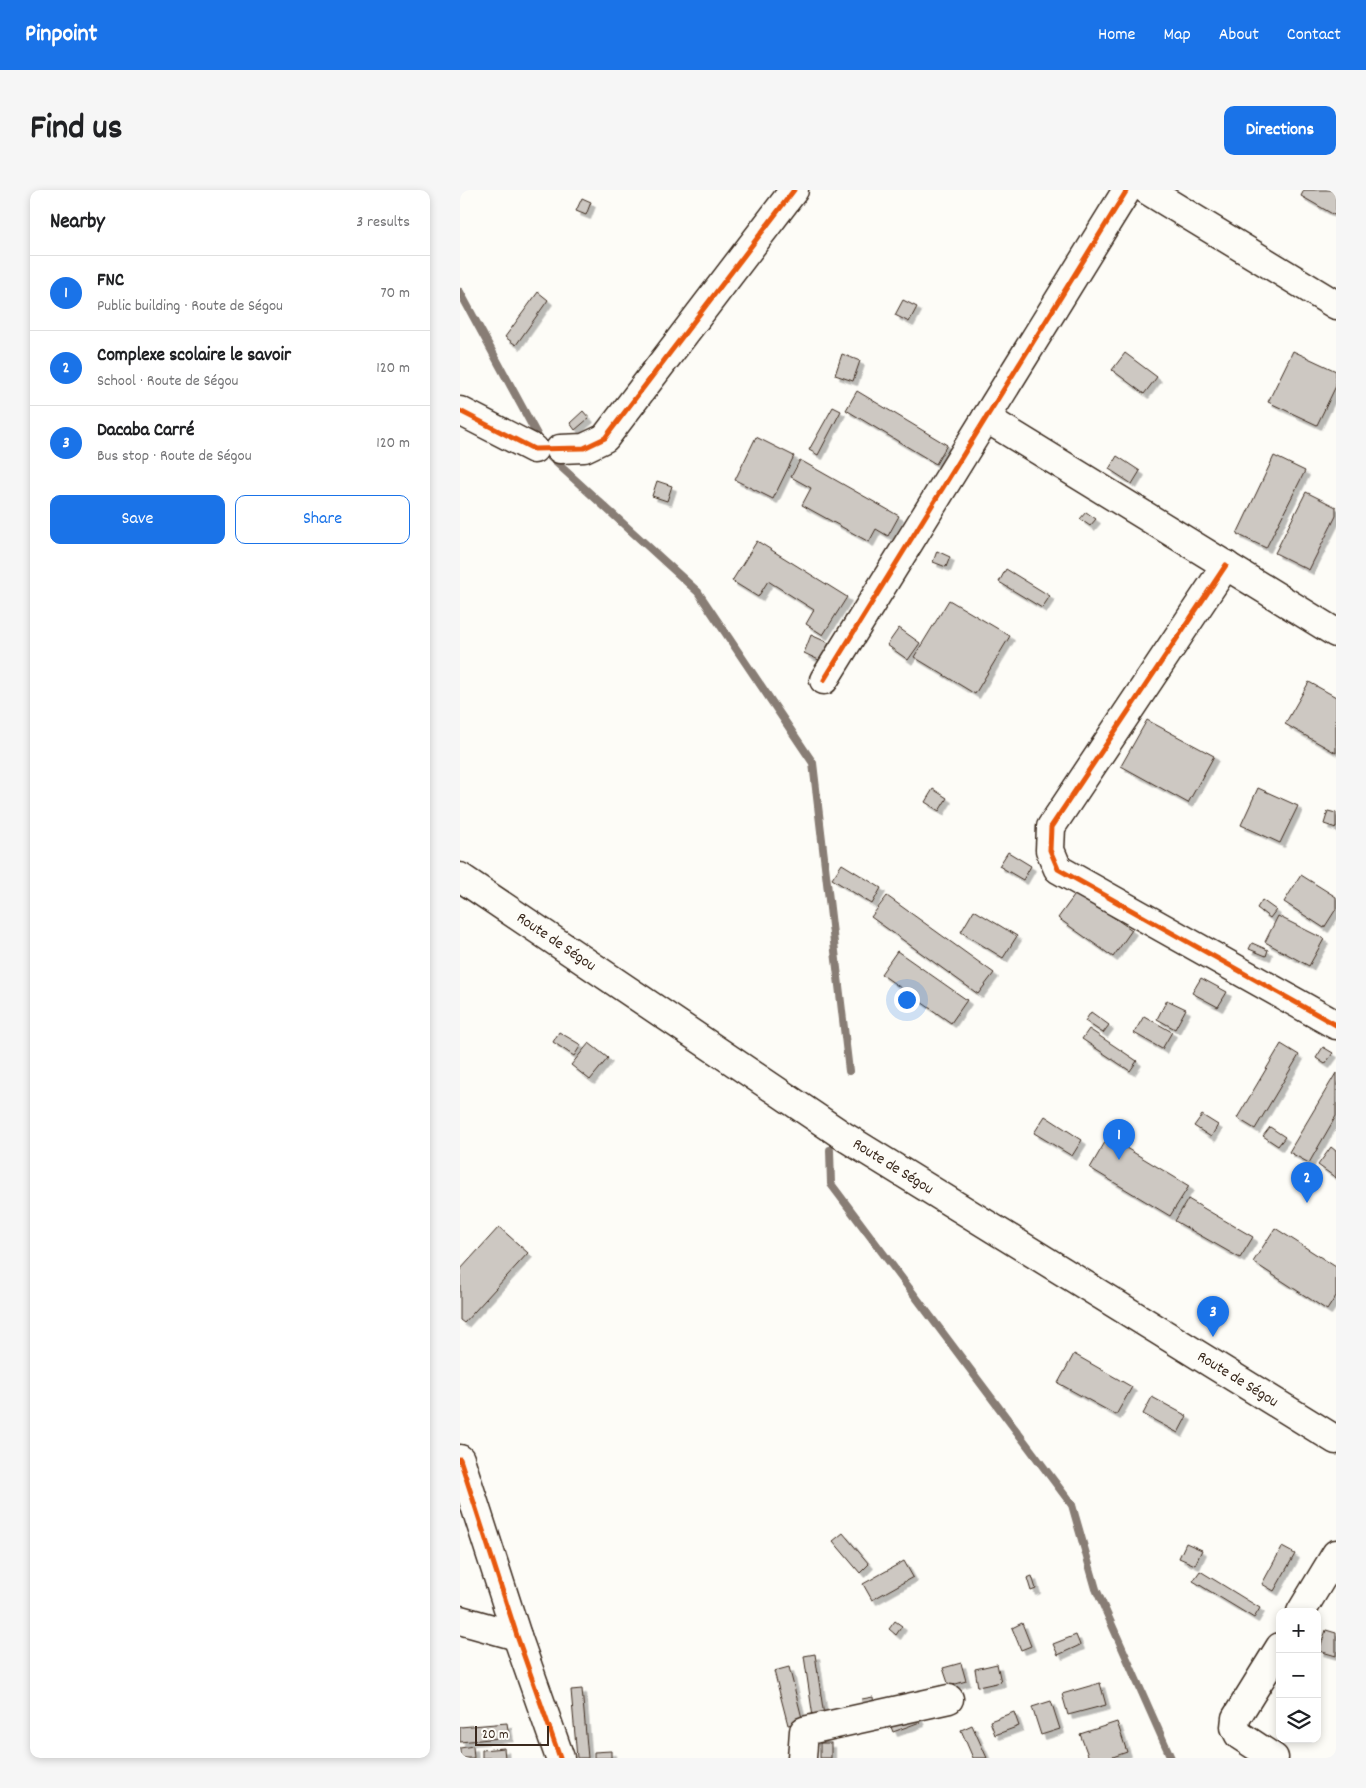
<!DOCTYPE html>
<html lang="en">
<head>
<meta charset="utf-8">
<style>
	:root { --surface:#fff; --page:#f6f6f6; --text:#202124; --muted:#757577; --line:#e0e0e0; --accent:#1a73e8 }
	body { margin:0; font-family:Dekko,sans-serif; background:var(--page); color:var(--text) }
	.controls { position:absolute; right:15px; bottom:15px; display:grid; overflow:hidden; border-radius:10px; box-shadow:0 2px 8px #0003 }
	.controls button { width:45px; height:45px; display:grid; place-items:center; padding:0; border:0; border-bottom:1px solid var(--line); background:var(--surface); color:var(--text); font:25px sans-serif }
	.scale { position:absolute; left:15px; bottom:12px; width:74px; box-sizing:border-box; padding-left:5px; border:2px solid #3b2a1e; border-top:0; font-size:14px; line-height:18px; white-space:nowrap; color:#3b2a1e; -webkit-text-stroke:4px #fdfcf7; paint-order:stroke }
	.you { position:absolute; left:446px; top:809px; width:18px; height:18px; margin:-12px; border:4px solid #fff; border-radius:50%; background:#1a73e8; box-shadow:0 0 0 8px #1a73e833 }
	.badge { display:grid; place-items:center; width:32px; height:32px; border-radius:50%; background:var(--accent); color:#fff; font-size:16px; font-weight:700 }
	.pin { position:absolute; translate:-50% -41px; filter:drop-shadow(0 1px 2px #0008) }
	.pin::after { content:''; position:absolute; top:26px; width:18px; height:15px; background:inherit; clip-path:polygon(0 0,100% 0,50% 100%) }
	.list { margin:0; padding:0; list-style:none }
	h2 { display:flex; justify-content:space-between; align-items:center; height:65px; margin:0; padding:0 20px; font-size:21px }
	h2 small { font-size:16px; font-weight:400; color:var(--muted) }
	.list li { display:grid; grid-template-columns:32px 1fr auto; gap:15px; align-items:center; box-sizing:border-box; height:75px; padding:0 20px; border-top:1px solid var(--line) }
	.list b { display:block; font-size:19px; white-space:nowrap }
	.list p { margin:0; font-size:16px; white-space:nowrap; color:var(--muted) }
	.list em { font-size:16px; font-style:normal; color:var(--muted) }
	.actions { display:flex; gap:10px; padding:15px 20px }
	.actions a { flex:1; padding:11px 0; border:1px solid var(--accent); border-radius:10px; text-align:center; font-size:18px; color:var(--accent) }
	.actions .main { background:var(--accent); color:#fff }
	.icon { flex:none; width:28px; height:28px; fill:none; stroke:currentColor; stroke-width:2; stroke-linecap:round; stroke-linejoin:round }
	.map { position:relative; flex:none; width:876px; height:1568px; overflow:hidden; border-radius:10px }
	header { display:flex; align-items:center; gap:30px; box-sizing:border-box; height:70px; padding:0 25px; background:var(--accent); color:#fff }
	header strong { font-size:24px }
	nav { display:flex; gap:28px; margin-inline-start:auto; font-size:18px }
	.intro { display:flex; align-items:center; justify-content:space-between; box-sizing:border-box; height:120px; padding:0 30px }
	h1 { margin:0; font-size:35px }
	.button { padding:12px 22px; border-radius:10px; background:var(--accent); color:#fff; font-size:18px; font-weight:700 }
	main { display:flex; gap:30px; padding:0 30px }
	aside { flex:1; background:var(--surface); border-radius:10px; box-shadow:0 2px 8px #0003 }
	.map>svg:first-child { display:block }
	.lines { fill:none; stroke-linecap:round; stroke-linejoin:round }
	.stream { stroke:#887d74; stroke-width:8 }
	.building { fill:#cdc8c2; stroke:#3b2a1e; filter:url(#shadow) }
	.minor-casing { stroke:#3b2a1e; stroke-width:31 }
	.highway-casing { stroke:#3b2a1e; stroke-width:31 }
	.minor { stroke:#fdfcf7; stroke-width:28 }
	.highway { stroke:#fdfcf7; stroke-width:28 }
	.cycleway-casing { stroke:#fdfcf7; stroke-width:8 }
	.cycleway { stroke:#e8590c; stroke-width:5 }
	.labels { text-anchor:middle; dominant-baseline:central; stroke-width:5; stroke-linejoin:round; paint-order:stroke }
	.street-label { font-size:16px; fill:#3b2a1e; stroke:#fdfcf7 }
</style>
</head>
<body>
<header>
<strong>Pinpoint</strong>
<nav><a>Home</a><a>Map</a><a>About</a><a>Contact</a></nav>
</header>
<div class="intro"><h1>Find us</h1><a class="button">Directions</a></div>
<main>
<aside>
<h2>Nearby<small>3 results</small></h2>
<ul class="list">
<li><span class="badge">1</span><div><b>FNC</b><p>Public building · Route de Ségou</p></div><em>70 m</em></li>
<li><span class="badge">2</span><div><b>Complexe scolaire le savoir</b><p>School · Route de Ségou</p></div><em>120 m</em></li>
<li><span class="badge">3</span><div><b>Dacaba Carré</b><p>Bus stop · Route de Ségou</p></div><em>120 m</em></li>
</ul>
<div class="actions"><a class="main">Save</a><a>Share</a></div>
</aside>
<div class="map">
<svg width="876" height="1568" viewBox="0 0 876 1568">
	<defs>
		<filter id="shadow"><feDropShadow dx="4.5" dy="4.5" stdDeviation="0" flood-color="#0004"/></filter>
	</defs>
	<rect width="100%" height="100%" fill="#fdfcf7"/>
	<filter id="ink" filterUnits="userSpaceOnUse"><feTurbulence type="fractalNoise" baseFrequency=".02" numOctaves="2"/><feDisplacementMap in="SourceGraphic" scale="10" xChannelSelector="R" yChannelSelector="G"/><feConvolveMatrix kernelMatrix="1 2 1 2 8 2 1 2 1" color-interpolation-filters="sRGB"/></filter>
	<g filter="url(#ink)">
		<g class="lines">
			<g class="stream">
				<path d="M0,102L88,265L238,402L353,573L389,881"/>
				<path d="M370,960L371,994L612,1315L636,1399L711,1568"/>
			</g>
		</g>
		<g class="building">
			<path d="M844,0H876V26L841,6Z"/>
			<path d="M122,8L131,12L126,25L116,21Z"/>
			<path d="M78,102L88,110L56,155L45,147Z"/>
			<path d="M443,110L457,117L449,132L435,125Z"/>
			<path d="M833,161L876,181V196L857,235L808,212Z"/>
			<path d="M665,163L697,187L684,204L652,180Z"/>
			<path d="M382,164L400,171L393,191L375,185Z"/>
			<path d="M397,201L487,255L476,274L386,220Z"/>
			<path d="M373,217L381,221L358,265L349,260Z"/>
			<path d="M123,221L129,228L115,240L110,233Z"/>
			<path d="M296,247L334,266L313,309L275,290Z"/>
			<path d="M657,266L680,281L672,294L649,279Z"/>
			<path d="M814,266L845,281L806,358L777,344Z"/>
			<path d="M340,270L439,326L428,346L416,339L409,352L342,315L351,298L331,287Z"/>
			<path d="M197,291L212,296L207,311L192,306Z"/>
			<path d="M846,302L876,317V326L849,380L815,363Z"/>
			<path d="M626,322L636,329L630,336L620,329Z"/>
			<path d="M297,351L387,407L363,445L346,434L354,420L308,391L298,407L272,391Z"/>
			<path d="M477,361L490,367L486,377L473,372Z"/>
			<path d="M546,379L590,406L582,418L539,392Z"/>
			<path d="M489,410L550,446L515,504L454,467Z"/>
			<path d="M439,438L460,453L448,470L427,455Z"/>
			<path d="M351,445L369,453L361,471L344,463Z"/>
			<path d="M849,492L876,507V563L825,534Z"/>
			<path d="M687,530L754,566L728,613L661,576Z"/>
			<path d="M798,598L838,616L820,653L781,635Z"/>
			<path d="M473,599L487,608L479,621L465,612Z"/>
			<path d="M868,621L876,623V638L864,634Z"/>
			<path d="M548,662L571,676L563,690L539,676Z"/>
			<path d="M382,674L421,698L412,714L372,689Z"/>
			<path d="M841,685L876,707V719L864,738L824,712Z"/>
			<path d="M617,702L672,740L653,767L598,728Z"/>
			<path d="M427,706L534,783L518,804L411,727Z"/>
			<path d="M802,710L816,720L810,728L797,718Z"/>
			<path d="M514,720L557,746L543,768L501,742Z"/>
			<path d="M818,726L864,749L849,776L805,752Z"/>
			<path d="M792,753L808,760L806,766L789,759Z"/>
			<path d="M437,761L507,810L491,833L421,784Z"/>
			<path d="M741,788L767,802L758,817L732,803Z"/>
			<path d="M707,810L726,819L715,839L697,829Z"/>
			<path d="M631,822L649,835L643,843L625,831Z"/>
			<path d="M684,826L712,842L702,859L674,843Z"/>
			<path d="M629,839L677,871L670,881L622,849Z"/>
			<path d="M99,842L121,855L114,866L93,852Z"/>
			<path d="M129,853L148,868L130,890L111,875Z"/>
			<path d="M821,854L839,865L795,939L777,928Z"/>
			<path d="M863,857L873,863L865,874L856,868Z"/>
			<path d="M876,883V926L849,973L829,962Z"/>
			<path d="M742,925L758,935L751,947L734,936Z"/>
			<path d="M585,926L622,950L612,966L574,943Z"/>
			<path d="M810,937L825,947L818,956L803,946Z"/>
			<path d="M648,947L729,996L710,1026L630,978Z"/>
			<path d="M871,957L876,961V988L858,975Z"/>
			<path d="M728,1009L793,1047L780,1068L715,1031Z"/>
			<path d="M39,1037L68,1063L4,1133L0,1130V1080Z"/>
			<path d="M815,1038L876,1077V1106L867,1120L793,1072Z"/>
			<path d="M614,1164L672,1197L656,1225L598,1193Z"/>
			<path d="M692,1207L727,1226L718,1243L683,1224Z"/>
			<path d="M383,1343L409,1374L400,1383L373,1351Z"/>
			<path d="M726,1353L742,1360L735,1375L719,1368Z"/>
			<path d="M822,1357L835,1364L814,1401L802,1394Z"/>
			<path d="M444,1371L453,1387L412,1410L403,1394Z"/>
			<path d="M740,1381L800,1418L794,1428L733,1391Z"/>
			<path d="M572,1386L576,1399L571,1401L567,1388Z"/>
			<path d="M435,1431L442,1436L436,1445L429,1439Z"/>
			<path d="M562,1433L571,1456L561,1460L552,1438Z"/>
			<path d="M866,1440L876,1443V1466L859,1461Z"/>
			<path d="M616,1445L620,1455L598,1465L593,1454Z"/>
			<path d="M355,1464L364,1526L353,1527L344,1466Z"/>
			<path d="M501,1473L506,1491L489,1496L483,1478Z"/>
			<path d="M537,1474L541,1492L518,1497L515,1479Z"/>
			<path d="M329,1477L343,1532L328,1535L314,1481Z"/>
			<path d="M640,1493L646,1515L608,1525L602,1504Z"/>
			<path d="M122,1499L128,1568H117L111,1500Z"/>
			<path d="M413,1507L414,1516L403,1518L402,1509Z"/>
			<path d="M591,1511L600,1539L581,1545L572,1517Z"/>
			<path d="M456,1521L460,1532L433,1542L429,1532Z"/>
			<path d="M554,1522L559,1536L535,1545L530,1531Z"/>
			<path d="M657,1532L667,1562L650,1568H629L620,1544Z"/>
			<path d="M47,1533L49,1547L0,1552V1537Z"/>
			<path d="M512,1535L527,1568H513L501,1540Z"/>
			<rect x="360" y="1553" width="11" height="15"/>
			<path d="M13,1556L14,1568H0V1558Z"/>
			<path d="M44,1558L45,1568H22V1560Z"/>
			<path d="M151,1561V1568H134V1562Z"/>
		</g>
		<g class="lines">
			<g class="minor-casing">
				<g id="minor">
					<path d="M687,0L876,115"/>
					<path d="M0,221L74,259"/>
					<path d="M526,228L876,443"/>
					<path d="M100,259L124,258L145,248L334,0"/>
					<path d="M766,375L591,637L590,660L598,679L876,835"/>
					<path d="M364,490L667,0"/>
					<path d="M0,1269L57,1446L100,1568"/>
					<path d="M841,1422L876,1364"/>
					<path d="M0,1430L57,1446"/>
					<path d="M342,1568L344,1541L489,1509"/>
					<path d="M814,1568L779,1545L775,1537L776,1528L820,1457"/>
				</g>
			</g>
			<g class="highway-casing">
				<g id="highway">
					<path id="s1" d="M0,687L385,947L876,1250"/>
				</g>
			</g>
			<use href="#minor" class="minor"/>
			<use href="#highway" class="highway"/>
			<g class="cycleway-casing">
				<g id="cycleway">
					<path d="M0,221L74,259L124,258L145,248L334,0"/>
					<path d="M766,375L591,637L590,660L598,679L876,835"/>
					<path d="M364,490L667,0"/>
					<path d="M0,1269L57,1446L100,1568"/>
				</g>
			</g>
			<use href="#cycleway" class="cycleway"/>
		</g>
	</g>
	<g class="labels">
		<g class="street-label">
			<text stroke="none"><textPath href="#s1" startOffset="116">Route de Ségou</textPath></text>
			<text stroke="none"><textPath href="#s1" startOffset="521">Route de Ségou</textPath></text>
			<text stroke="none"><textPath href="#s1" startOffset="926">Route de Ségou</textPath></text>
		</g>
	</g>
</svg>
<div class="controls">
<button>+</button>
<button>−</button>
<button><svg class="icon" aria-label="layers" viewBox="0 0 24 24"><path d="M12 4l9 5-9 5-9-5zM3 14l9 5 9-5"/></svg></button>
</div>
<div class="scale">20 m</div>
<div class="you"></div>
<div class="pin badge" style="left:659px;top:970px">1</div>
<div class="pin badge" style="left:847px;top:1013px">2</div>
<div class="pin badge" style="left:753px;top:1147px">3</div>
</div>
</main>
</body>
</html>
